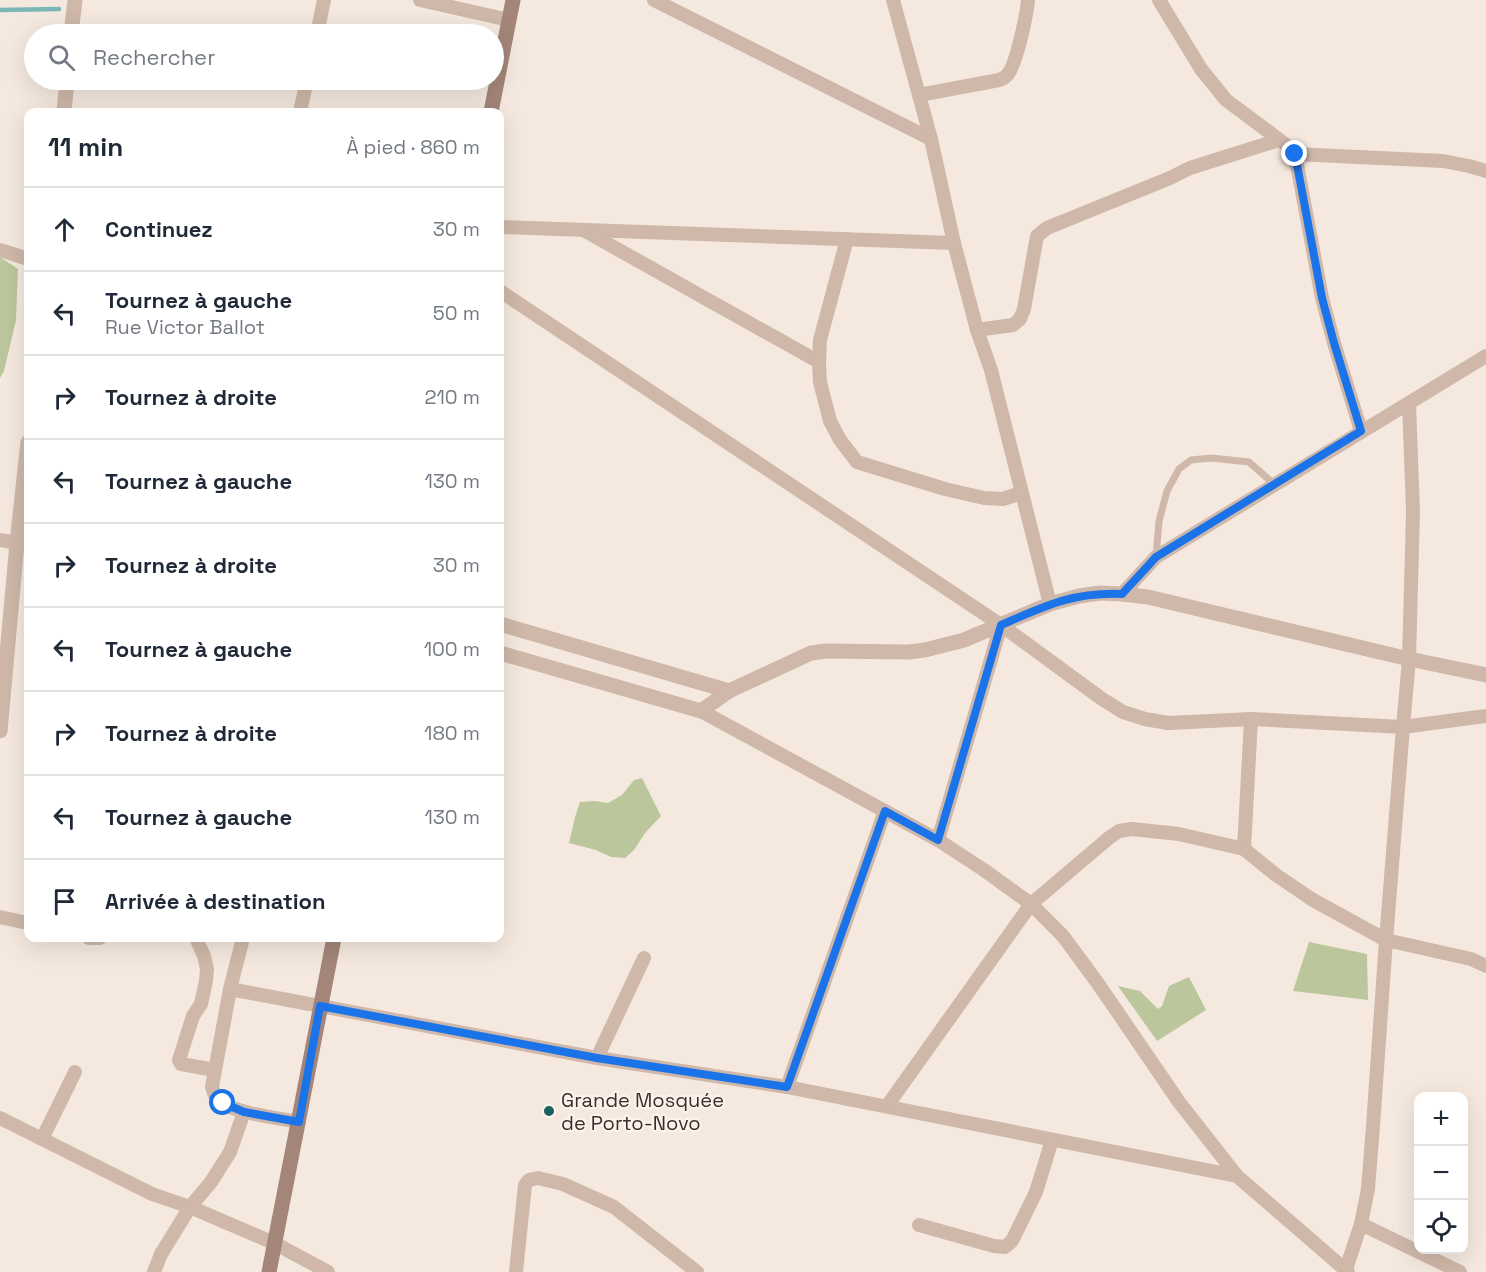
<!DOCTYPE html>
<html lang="fr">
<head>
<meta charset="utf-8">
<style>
	:root { --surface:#fff; --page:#f2f2f3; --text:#1f2937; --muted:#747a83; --line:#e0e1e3 }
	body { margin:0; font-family:"Space Grotesk",sans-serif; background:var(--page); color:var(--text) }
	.controls { position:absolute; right:18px; bottom:18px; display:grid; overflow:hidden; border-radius:12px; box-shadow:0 6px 24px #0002 }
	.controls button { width:54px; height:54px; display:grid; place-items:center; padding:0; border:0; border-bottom:2px solid var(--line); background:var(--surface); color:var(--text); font:30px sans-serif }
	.stop { position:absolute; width:18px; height:18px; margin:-14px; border:4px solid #1a73e8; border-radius:50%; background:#fff }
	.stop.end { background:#1a73e8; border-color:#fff; box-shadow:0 2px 6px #0008 }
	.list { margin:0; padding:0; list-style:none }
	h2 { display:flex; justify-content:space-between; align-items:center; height:78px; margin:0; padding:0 24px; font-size:26px }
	h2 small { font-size:20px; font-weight:400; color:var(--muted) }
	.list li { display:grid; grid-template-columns:39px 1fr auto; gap:18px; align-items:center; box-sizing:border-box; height:84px; padding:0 24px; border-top:2px solid var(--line) }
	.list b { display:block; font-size:22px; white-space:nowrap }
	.list p { margin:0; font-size:20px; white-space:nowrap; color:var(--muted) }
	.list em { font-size:20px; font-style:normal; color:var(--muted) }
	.icon { flex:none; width:33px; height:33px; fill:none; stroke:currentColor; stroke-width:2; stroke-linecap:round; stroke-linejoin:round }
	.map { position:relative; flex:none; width:1486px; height:1272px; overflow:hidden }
	.search { position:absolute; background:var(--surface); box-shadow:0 6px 24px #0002; left:24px; top:24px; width:480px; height:66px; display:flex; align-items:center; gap:15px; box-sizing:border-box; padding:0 21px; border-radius:33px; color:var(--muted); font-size:22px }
	.panel { position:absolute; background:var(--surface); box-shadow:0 6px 24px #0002; left:24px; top:108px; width:480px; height:834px; border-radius:12px }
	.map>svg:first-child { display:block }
	.green { fill:#bbc69c }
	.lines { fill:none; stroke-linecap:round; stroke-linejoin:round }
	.stream { stroke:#7ab6b5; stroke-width:4.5 }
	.service { stroke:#cfb8a9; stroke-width:7 }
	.minor { stroke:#cfb8a9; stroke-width:14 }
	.tertiary { stroke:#cfb8a9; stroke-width:15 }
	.secondary { stroke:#a38679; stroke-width:15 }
	.route { stroke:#1a73e8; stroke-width:8 }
	.poi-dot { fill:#1a6262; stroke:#fcf4ec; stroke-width:2 }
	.labels { text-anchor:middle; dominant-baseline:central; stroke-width:4.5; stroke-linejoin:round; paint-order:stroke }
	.poi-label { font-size:20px; fill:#3c2e29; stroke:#fcf4ec; text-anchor:start }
</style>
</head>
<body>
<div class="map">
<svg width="1486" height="1272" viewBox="0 0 1486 1272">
	<rect width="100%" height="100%" fill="#f5e9df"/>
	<g class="green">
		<path d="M0,257L18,269L16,320L4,371L0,378Z"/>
		<path d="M642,778L661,816L645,833L634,850L625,858L611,857L596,850L569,843L575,817L580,802L595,801L608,803L622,795L634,780Z"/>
		<path d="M1309,942L1367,954L1368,1000L1293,991Z"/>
		<path d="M1189,977L1206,1010L1157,1041L1118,986L1140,991L1158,1009L1162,1006L1169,986Z"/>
	</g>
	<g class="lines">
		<path class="stream" d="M0,10L59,9"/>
		<path class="service" d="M1156,556L1159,521L1167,491L1179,469L1191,460L1211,458L1249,462L1274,484"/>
		<g class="minor">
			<path d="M420,0L509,20"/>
			<path d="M654,0L931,139"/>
			<path d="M893,0L931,139L954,243L977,330L991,370L1050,604"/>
			<path d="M1159,0L1201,69L1226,100L1289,147L1295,154L1322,298L1334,343L1361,431"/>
			<path d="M317,34L324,0"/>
			<path d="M919,95L999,80C1002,79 1005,78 1007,75C1016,67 1027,13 1028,0"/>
			<path d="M300,112L307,80"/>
			<path d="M1295,154L1443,161L1469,166L1486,171"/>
			<path d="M500,227L954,243"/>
			<path d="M585,231L819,362"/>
			<path d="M847,239L820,340L819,362L820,382L830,421L840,440L857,462L945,489L984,498L1003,499L1021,493"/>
			<path d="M0,250L28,259"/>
			<path d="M500,291L1001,625L1102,699L1123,712L1145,719L1168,723L1251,719L1403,727L1486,716"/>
			<path d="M977,330L1013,325L1020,319L1024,309L1037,236L1047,228L1170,178L1190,168L1279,140"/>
			<path d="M0,540L28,545"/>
			<path d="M1122,594L1156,557L1486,356"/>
			<path d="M701,711L938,840L984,870L1031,904L1063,936L1099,985L1179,1102L1237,1176L1348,1272"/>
			<path d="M938,840L1001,625"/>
			<path d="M1244,849L1251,719"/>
			<path d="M0,917L28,923"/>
			<path d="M89,938H100"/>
			<path d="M196,938L204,956L207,969L206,981L201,1004L193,1016L179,1060L181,1064L215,1070"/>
			<path d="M243,938L230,989L212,1087C213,1091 214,1094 216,1097C226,1113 280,1118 299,1122"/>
			<path d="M230,989L597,1058L787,1087L1237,1176"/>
			<path d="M597,1058L644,958"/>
			<path d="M787,1087L885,811"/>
			<path d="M887,1106L1031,904L1110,837L1119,831L1132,829L1179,834L1244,849L1276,875L1313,900L1386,940L1471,959L1486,966"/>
			<path d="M0,1118L152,1194L190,1207L274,1243L328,1272"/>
			<path d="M42,1139L75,1072"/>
			<path d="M1361,1224L1460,1272"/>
			<path d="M919,1225L994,1246L1005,1247L1012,1241L1036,1192L1052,1140"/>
			<path d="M154,1272L161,1254L190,1207L211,1182L230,1152L244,1112"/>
			<path d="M516,1272L525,1185L529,1180L538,1178L563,1184L614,1207L697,1272"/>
			<path d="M1345,1272L1361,1224L1368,1189L1373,1126L1386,940L1403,727L1409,659L1413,512L1409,403"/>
		</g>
		<g class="tertiary">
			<path d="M71,34L75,0"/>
			<path d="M64,112L67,80"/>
			<path d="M500,624L729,691"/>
			<path d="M500,653L701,711L729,691L811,653L826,651L909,652L925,650L964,640L1050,604L1079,596L1100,593L1122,594L1148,597L1409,659L1486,675"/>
			<path d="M0,731L17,543L28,442"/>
		</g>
		<g class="secondary">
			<path d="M491,112L513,0"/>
			<path d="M269,1272L334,938"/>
		</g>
	</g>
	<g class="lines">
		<path class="route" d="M223,1103L244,1112L299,1122L320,1006L597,1058L787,1087L885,811L938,840L1001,625C1045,606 1073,592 1122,594L1156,557L1361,431L1334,343L1322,298L1295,154"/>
	</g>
	<circle class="poi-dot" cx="549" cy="1111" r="6"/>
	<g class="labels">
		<g class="poi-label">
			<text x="561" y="1100">Grande Mosquée<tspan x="561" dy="23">de Porto-Novo</tspan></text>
		</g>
	</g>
</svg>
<div class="controls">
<button>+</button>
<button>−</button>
<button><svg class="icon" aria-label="locate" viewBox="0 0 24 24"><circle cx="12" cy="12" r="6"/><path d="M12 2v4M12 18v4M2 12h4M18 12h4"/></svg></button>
</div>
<div class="stop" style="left:223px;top:1103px"></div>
<div class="stop end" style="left:1295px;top:154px"></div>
<div class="search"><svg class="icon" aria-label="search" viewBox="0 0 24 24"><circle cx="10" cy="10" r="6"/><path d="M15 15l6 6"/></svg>Rechercher</div>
<section class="panel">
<h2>11 min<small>À pied · 860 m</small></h2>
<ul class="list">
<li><svg class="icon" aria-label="ahead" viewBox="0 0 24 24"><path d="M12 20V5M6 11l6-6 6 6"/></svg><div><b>Continuez</b></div><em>30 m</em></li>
<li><svg class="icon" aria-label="left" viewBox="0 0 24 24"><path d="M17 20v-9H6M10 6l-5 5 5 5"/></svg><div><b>Tournez à gauche</b><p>Rue Victor Ballot</p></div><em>50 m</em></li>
<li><svg class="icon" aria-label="right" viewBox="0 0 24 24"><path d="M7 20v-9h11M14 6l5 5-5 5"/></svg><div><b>Tournez à droite</b></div><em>210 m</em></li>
<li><svg class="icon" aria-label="left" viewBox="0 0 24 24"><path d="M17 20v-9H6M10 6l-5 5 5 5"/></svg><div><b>Tournez à gauche</b></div><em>130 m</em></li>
<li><svg class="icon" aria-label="right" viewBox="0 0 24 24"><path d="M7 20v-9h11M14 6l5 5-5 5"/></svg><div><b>Tournez à droite</b></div><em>30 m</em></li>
<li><svg class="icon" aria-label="left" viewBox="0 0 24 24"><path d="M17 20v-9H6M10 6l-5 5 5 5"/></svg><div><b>Tournez à gauche</b></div><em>100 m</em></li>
<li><svg class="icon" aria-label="right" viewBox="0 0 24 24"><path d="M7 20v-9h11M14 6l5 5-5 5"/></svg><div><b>Tournez à droite</b></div><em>180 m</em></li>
<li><svg class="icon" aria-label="left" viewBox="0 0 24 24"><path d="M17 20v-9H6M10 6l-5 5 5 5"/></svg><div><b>Tournez à gauche</b></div><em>130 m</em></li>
<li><svg class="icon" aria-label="arrive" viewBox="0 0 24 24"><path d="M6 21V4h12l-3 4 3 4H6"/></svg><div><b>Arrivée à destination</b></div></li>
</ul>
</section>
</div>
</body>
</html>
